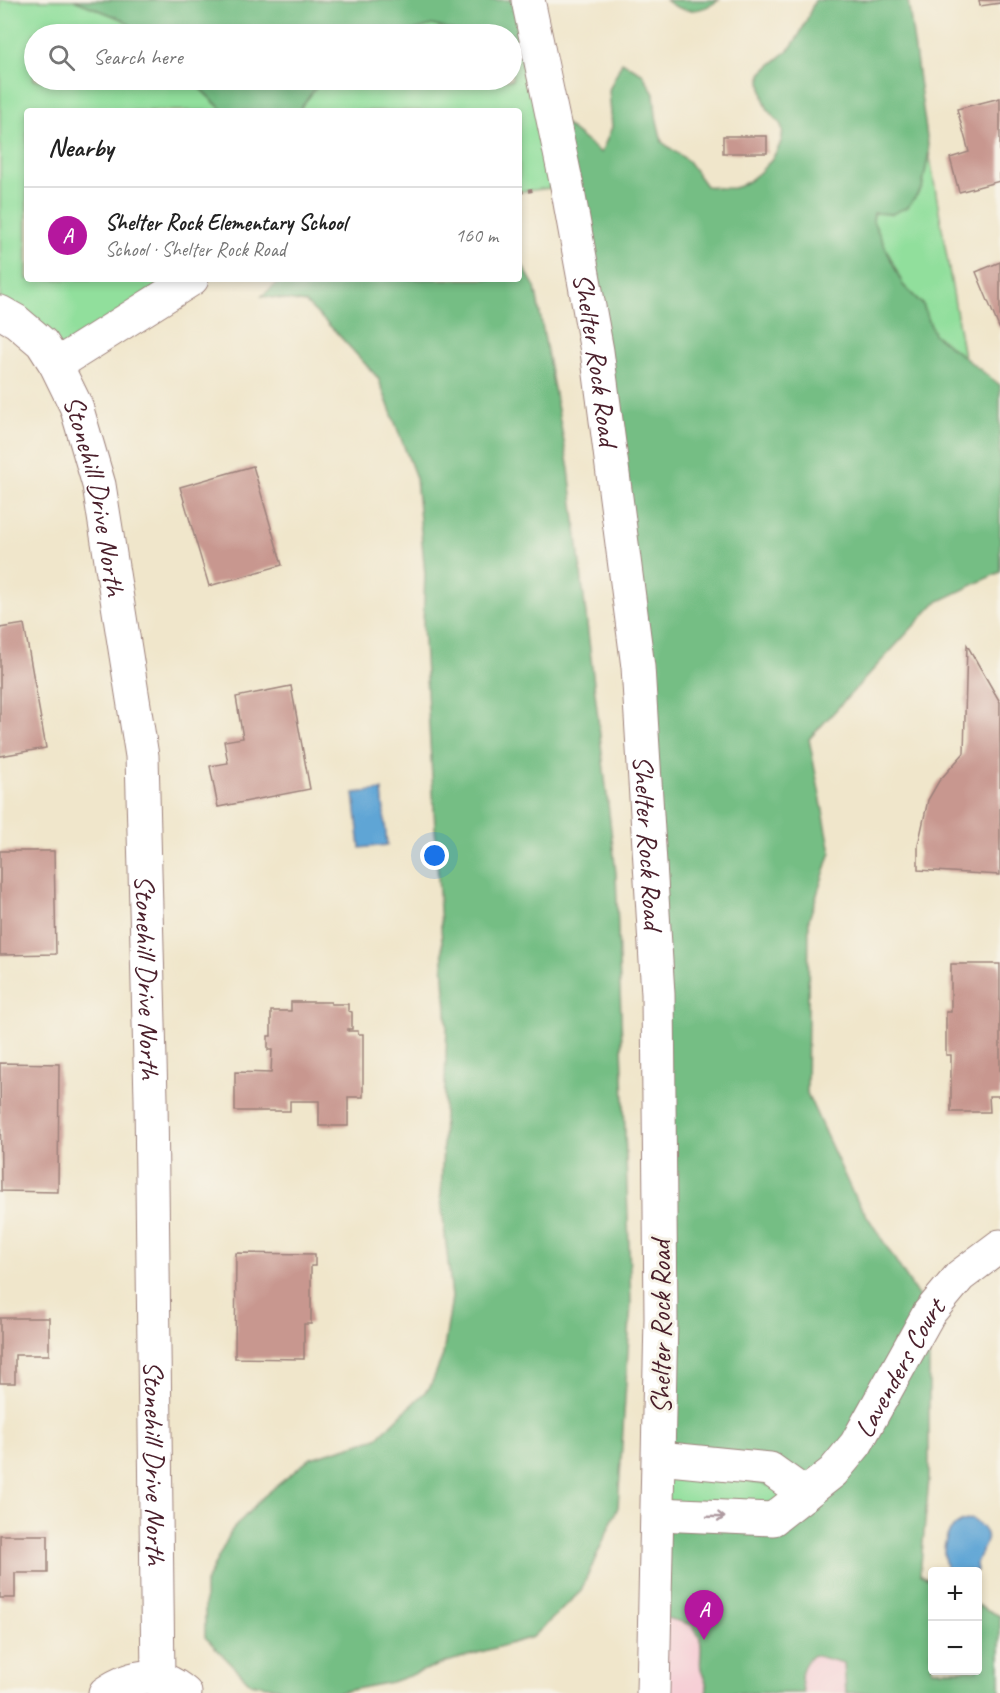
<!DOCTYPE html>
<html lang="en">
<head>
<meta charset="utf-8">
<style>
	:root { --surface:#fff; --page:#f6f6f6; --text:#222; --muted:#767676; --line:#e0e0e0; --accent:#b5179e }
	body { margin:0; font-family:Caveat,sans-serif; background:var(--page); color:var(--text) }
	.controls { position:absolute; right:18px; bottom:18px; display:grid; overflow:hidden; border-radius:6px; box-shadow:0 3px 9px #0003 }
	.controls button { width:54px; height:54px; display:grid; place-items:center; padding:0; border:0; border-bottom:2px solid var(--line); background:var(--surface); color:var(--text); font:30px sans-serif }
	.you { position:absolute; left:435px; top:856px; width:21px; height:21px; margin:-15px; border:4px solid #fff; border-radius:50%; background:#1a73e8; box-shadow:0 0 0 9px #1a73e833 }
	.badge { display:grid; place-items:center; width:39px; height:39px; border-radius:50%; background:var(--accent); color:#fff; font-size:20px; font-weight:700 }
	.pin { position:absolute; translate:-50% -50px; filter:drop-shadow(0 2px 3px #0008) }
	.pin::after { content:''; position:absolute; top:32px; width:21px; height:18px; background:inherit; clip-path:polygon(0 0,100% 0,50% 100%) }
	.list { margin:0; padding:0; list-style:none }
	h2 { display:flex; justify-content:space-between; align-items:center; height:78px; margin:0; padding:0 24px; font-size:26px }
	h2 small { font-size:20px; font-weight:400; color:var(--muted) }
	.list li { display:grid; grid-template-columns:39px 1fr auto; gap:18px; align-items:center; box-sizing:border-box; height:96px; padding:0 24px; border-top:2px solid var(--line) }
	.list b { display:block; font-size:22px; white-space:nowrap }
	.list p { margin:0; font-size:20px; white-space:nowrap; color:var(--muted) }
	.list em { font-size:20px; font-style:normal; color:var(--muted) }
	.icon { flex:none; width:33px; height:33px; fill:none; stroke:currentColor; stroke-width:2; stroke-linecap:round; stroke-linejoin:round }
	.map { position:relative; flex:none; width:1000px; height:1693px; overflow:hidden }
	.search { position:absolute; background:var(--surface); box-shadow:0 3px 9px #0003; left:24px; top:24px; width:498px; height:66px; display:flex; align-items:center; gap:15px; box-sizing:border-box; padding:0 21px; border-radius:33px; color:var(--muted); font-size:22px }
	.panel { position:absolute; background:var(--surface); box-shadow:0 3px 9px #0003; left:24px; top:108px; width:498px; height:174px; border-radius:6px }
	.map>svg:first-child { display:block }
	.built { fill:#f6cfd6 }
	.green { fill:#91df9c; stroke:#6e7f64; stroke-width:1.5 }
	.forest { fill:#74be84; stroke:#5f6e58; stroke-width:1.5 }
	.water { fill:#5fa5d5; stroke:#546280; stroke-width:1.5 }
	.building { fill:#c8978f }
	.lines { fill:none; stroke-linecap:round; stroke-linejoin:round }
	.minor-casing { stroke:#9d827b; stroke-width:35 }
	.major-casing { stroke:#9d827b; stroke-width:35 }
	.path { stroke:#9d827b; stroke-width:4; stroke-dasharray:4.5 4.5; stroke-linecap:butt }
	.minor { stroke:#fff; stroke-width:33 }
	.major { stroke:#fff; stroke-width:33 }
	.oneway { stroke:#ae9aa0 }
	.labels { text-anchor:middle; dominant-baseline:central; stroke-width:6; stroke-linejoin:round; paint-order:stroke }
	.street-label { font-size:28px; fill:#4a1f2b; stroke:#f7f3e8 }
</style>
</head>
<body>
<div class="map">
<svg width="1000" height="1693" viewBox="0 0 1000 1693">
	<rect width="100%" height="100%" fill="#f7f3e8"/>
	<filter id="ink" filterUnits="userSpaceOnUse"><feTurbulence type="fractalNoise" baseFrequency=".0167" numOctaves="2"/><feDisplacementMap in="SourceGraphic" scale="12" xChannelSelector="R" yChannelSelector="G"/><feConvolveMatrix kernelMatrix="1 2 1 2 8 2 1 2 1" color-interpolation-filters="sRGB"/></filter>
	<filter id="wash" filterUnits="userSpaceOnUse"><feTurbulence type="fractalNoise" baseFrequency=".008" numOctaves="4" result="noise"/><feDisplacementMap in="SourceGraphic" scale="24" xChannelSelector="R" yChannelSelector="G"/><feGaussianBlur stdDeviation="1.35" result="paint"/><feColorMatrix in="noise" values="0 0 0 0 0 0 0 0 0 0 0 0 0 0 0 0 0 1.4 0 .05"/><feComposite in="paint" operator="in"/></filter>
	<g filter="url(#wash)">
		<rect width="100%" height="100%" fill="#f0e6cb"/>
		<path class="built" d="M655,1615L844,1663L846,1693H653Z"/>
		<g class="green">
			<path d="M0,0H74L124,20L140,34H34V80H191L223,111H27V279H192L56,365L0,312Z"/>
			<path d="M432,25L468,34H401Z"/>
			<path d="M512,47L540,54L566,186L519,192V111H298L322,80H512Z"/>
			<path d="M929,152L964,357L934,334L923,305L903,285L873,221L874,213L892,214L922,188Z"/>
			<path d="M659,1458L805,1494L773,1519L658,1514Z"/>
		</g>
		<g class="forest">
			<path d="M74,0H528L540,54L512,47V34H468L432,25L401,34H140L124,20Z"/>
			<path d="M666,0H719C702,12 682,15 666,0Z"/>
			<path d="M815,0H908L929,152L922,188L908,207L892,214L874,213L873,221L903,285L923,305L934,334L1000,385V572L935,603L809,739L831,852L809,919L807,1093L853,1194L929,1313V1480L920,1574L932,1581V1670H978V1605L1000,1616V1693H846L844,1663L813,1655C800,1666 799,1677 804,1693H706C709,1684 703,1678 701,1669C699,1659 703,1649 700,1639C698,1634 695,1630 693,1625L655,1615L658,1514L724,1517L804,1494L659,1458L638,667L555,116L601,153L612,127L609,90L622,62L642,73L654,94L656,116L662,142L688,161L706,186C714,187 725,189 733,188C754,184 787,149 782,128C781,122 774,118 771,114C762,103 761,87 761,74C770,64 782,57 790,48C802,34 808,16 815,0Z"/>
			<path d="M191,80H322L298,111H224Z"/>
			<path d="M519,259L535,287L569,469L616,873L631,1304L618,1507L581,1591L533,1637L450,1661L392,1682L335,1693H304L250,1683L205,1637V1584L232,1530L263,1497L311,1458L377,1438L430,1387L443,1355L452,1297L441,1199L447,1027L423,626L425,574L416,478L378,378L335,331L306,303L262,296L283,279H519Z"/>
		</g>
		<g class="water">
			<path d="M382,790L387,845L360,848L354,793Z"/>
			<path d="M972,1519C997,1536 984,1543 976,1563L977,1571H947C940,1548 944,1523 972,1519Z"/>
		</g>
		<g id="blocks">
			<g class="building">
				<path d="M979,0H1000V3L980,6Z"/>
				<path d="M1000,98V181L959,192L950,158L969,152L957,109Z"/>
				<rect x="723" y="136" width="44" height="17"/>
				<path d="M1000,262V330L976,272Z"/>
				<path d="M253,466L282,565L209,586L180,487Z"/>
				<path d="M24,624L46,748L0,756V628Z"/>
				<path d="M967,645L1000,702V875L918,870V845L928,800L939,781L964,753Z"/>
				<path d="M291,686L310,789L218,807L210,766L228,763L224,741L243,738L236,697Z"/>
				<path d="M0,851H54L56,954L0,955Z"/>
				<path d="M951,964H1000V1096H989L990,1112H951V1055H946V1012H951Z"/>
				<path d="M291,1002H331V1004H348V1011L352,1012V1029H348V1031H358V1034H363V1097H348V1126H319V1101H290V1111H235V1072L271,1073L272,1050H268V1036H271V1011H291Z"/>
				<path d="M0,1063L59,1064L58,1192L1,1191Z"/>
				<path d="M236,1253L315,1254V1266H311V1324H304V1359L235,1358Z"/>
				<path d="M0,1318H49V1355H15V1383H0Z"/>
				<path d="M0,1535H48V1573H15V1598H0Z"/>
			</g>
		</g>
	</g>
	<g filter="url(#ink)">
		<use href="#blocks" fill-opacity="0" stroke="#9d827b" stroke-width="1.5"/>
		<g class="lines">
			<g class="minor-casing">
				<g id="minor">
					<path id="s1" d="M0,312L16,321L42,343L56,365L76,406L99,485L142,756L151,1099L158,1678"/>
					<path d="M56,365L192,279"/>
					<path d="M659,1458L770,1469L805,1494"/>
					<path id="s2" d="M658,1514L773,1519L833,1472L856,1444L929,1313L960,1276L1000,1246"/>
					<path d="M105,1693C133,1674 158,1670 185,1693"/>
				</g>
			</g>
			<g class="major-casing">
				<g id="major">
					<path id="s3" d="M528,0L567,186L597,351L638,667L658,994L661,1318L653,1693"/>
				</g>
			</g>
			<path class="path" d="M519,192L533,190"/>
			<use href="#minor" class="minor"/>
			<use href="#major" class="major"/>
		</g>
		<defs><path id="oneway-shaft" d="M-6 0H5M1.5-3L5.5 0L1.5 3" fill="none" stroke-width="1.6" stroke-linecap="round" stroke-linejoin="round" transform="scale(1.5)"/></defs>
		<use class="oneway" href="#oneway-shaft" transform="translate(716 1517) rotate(2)"/>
	</g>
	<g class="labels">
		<g class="street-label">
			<text stroke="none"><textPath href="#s3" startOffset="366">Shelter Rock Road</textPath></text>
			<text stroke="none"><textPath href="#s1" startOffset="216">Stonehill Drive North</textPath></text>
			<text stroke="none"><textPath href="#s3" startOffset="852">Shelter Rock Road</textPath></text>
			<text stroke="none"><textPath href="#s1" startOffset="702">Stonehill Drive North</textPath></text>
			<text transform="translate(660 1327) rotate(-90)">Shelter Rock Road</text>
			<text stroke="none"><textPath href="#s2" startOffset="315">Lavenders Court</textPath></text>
			<text stroke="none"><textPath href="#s1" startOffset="1188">Stonehill Drive North</textPath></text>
		</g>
	</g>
</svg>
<div class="controls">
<button>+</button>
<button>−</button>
</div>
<div class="you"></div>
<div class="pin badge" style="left:704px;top:1640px">A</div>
<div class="search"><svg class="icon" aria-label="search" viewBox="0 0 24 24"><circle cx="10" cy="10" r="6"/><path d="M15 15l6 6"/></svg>Search here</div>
<section class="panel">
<h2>Nearby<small></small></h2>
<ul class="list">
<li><span class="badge">A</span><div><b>Shelter Rock Elementary School</b><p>School · Shelter Rock Road</p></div><em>160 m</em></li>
</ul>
</section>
</div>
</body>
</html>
